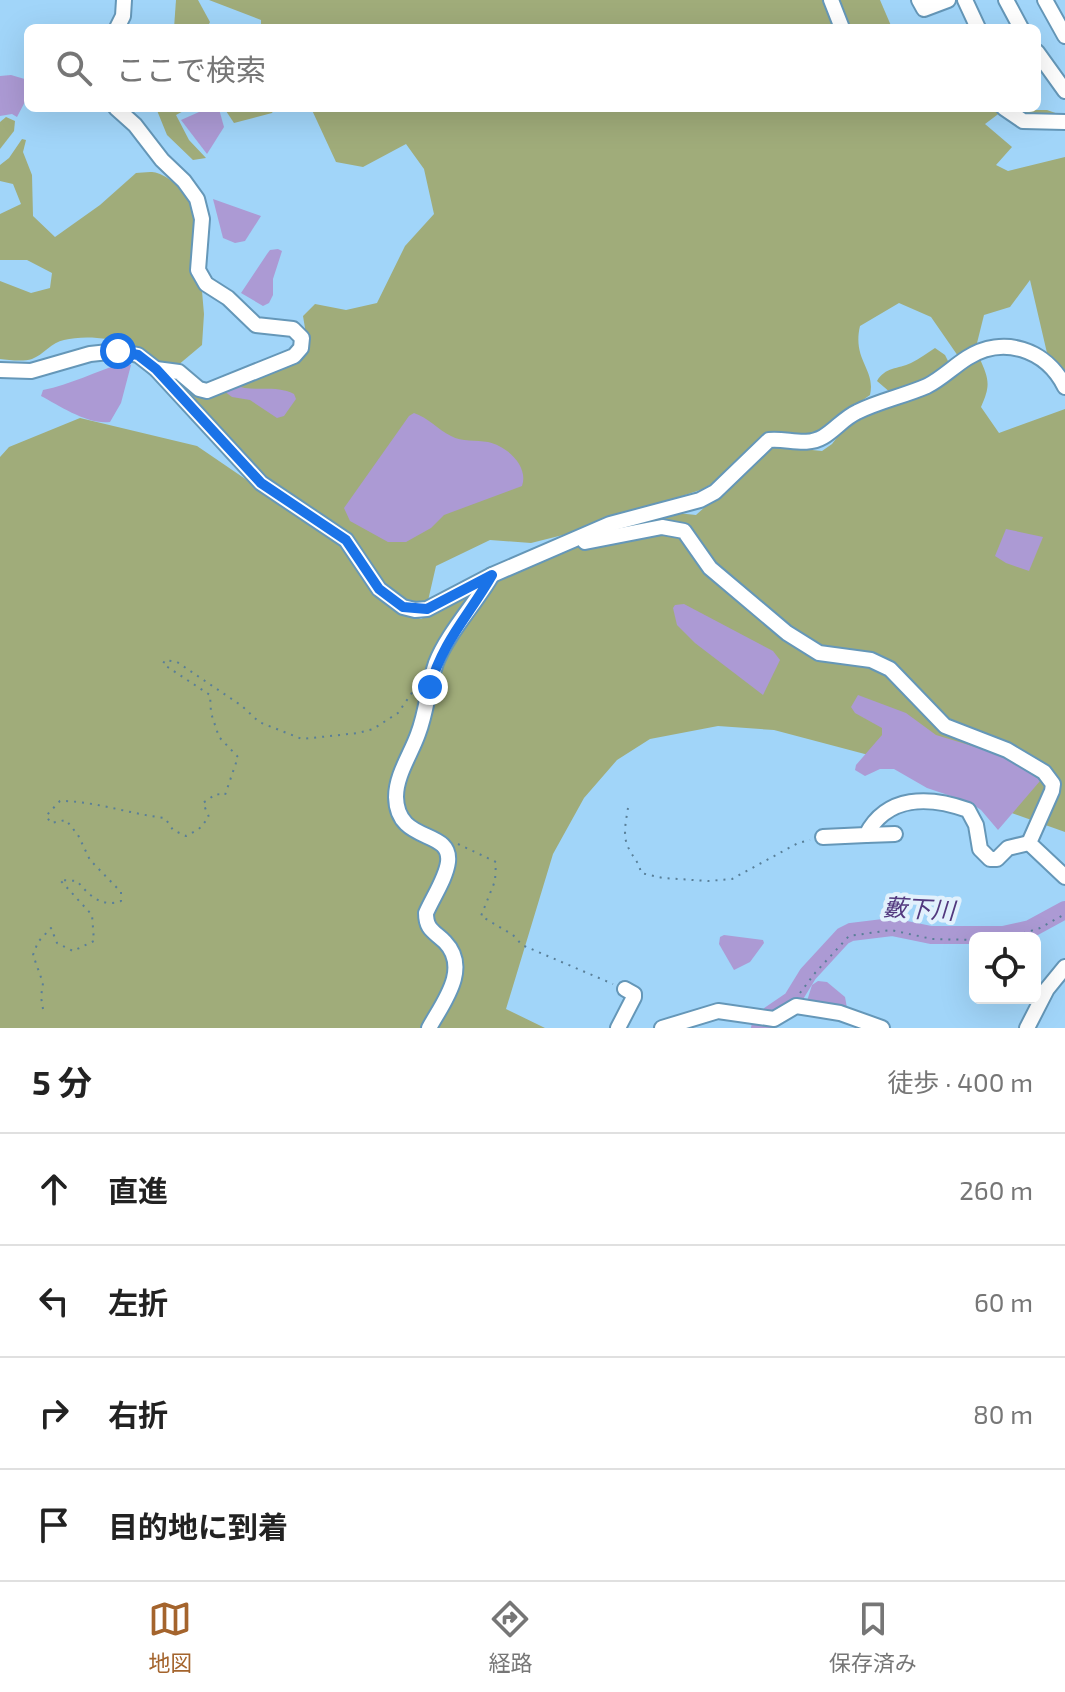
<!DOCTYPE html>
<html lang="ja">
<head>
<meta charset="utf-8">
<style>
	:root { --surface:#fff; --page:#f2f2f2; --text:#222; --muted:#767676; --line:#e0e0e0; --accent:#a4642d }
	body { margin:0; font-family:"Exo 2","Noto Sans JP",sans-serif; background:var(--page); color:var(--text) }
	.controls { position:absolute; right:24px; bottom:24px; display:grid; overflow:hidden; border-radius:12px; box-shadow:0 8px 32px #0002 }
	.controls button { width:72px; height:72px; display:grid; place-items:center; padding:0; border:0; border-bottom:2px solid var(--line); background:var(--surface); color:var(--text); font:40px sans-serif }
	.stop { position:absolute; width:24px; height:24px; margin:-18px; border:6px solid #1a73e8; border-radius:50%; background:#fff }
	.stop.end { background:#1a73e8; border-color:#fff; box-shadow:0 2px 8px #0008 }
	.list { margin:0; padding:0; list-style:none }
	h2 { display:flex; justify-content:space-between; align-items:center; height:104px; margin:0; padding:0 32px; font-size:34px }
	h2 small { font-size:26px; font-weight:400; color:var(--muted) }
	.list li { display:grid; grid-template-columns:52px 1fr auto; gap:24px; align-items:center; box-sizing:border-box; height:112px; padding:0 32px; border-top:2px solid var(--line) }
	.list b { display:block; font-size:30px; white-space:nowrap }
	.list em { font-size:26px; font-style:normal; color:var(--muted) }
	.icon { flex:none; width:44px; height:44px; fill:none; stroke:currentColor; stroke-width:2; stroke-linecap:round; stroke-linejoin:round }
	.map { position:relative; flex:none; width:1065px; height:1028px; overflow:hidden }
	.search { position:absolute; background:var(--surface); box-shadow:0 8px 32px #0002; left:24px; right:24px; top:24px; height:88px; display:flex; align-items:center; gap:20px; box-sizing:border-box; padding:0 28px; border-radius:12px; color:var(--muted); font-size:30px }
	.sheet { height:552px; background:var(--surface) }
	nav { display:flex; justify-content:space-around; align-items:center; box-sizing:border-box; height:112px; border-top:2px solid var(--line); background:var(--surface); font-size:22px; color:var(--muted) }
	nav a { display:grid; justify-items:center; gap:4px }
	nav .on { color:var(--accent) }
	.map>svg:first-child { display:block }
	.green { fill:#a0ac7a }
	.water { fill:#ac9ad4 }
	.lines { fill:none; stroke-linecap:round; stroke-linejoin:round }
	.river { stroke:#ac9ad4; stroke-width:18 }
	.minor-casing { stroke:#6597b8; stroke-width:18 }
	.path { stroke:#597f98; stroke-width:2; stroke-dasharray:2 6; stroke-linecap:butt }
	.minor { stroke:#fff; stroke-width:14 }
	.route { stroke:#1a73e8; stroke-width:10 }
	.labels { text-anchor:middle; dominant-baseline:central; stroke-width:8; stroke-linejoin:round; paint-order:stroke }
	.water-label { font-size:24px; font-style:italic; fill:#52387e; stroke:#e2f1fc }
</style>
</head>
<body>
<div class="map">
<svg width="1065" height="1028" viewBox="0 0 1065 1028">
	<rect width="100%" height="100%" fill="#a1d5f9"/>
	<g class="green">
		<path d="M176,0H198L210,22L207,28H174Z"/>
		<path d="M209,0H880L892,28H261V20Z"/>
		<path d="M156,108H189L176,115L189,140L206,158L193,160L167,135Z"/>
		<path d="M224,108H275L272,113L234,123Z"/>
		<path d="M311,108L1047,110L1061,115L1062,118L1001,112L985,124L1012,147L996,165L1008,171L1065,157V370L1047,353L1030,280L1010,307L984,315L977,343L958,356L931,317L899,303L860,326C852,360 876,369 870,395L840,416L824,432L810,435H791L703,489L575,532L531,543L490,540L436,566L427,605L407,601L385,586L353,539L270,486L201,412L203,408L190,399L167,374H175L198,392L294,359L306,334L303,316L315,304L346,310L377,303L405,246L434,214L424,169L406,144L363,167L336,162Z"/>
		<path d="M6,117L15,121L14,131L0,149V122Z"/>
		<path d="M22,139L26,140L23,152L32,175L33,216L55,237L100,205L136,173C142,173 151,171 157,173C173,178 189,196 195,211L204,314L202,345L177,366L158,364C141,340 91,333 64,340C52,342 43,355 32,359C23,362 9,360 0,359V281L31,293L50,288L52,273L27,260H0V214L21,204L13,184L0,181V165L9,158Z"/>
		<path d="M935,348L945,355L949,363C930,376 913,387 891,393L877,381C885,367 898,369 911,363C919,359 927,353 935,348Z"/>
		<path d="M979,357C989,379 991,385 981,407L999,433L1065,409V832L961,795L895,762L774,730L718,726L650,739L617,760L584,798L553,854L506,1009L545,1028H0V457L9,447L80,418L197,446L344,546L387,604L421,619L496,580L614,530L677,513L696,515L772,446L822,451L832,444L848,423Z"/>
	</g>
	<g class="water">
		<path d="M11,75L28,80V96L17,117L12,114L0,116V76Z"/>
		<path d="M208,108L219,109L224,127L207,154L181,120Z"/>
		<path d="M213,199L261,216L245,241L235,243L223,238Z"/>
		<path d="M278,249L282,251L273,279V295L269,303L263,306L241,293L267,254L270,250Z"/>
		<path d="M123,363L131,365L121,403L110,422C88,425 60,406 41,396L43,390C70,385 96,371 123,363Z"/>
		<path d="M234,385C253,393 275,384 294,394L296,399L284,416L277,418L250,400L232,397L224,391Z"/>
		<path d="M414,413C429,418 437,429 451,436C462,442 476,440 488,442C507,446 529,466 522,486L514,489L444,515L431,528L406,542H388L350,521L344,508L409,416Z"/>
		<path d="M1006,529L1043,537L1029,571L1006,563L995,556Z"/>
		<path d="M684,604L773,651L780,660L763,695L695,643L677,625L673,608L675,605Z"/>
		<path d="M858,695L906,713L936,735L1005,756L1029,768L1040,781L998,830L981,810L969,802L927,788L894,769H880L865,776L855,770L856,765L882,735V728L855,713L851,707Z"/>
		<path d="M724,935L763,940L764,943L750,962L734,970L719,944L720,937Z"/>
		<path d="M818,981L827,982L845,997L847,1008L807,1001L812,985Z"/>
	</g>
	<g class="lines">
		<path class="river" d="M760,1028L770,1015L792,1000L808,974L843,936L851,932L892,927L931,935H1003L1030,929L1065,910"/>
		<g class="minor-casing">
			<g id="minor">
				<path d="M831,0L842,28"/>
				<path d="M919,0L924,9L948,0"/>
				<path d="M965,0L978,28"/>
				<path d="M1006,0L1021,28"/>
				<path d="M1045,0L1065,36"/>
				<path d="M117,28L123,16L124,0"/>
				<path d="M1037,52L1065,91"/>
				<path d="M116,108L135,125L162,160L184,181L197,199L202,219L198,270L206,284L228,298L256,325L293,329L302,338L301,348L294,356L207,391L199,389L179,372L156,369"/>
				<path d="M1004,108L1023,121L1065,122"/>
				<path d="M0,370L31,371L90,354L118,351L138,355L156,369L261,483L346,540L379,589L403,607L415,610L427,609L492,575L610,524L700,500L715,492L769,440C787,438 806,447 823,437C835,430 844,418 857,412C879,401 904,396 927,386C941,379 953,367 967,358C1003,335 1046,349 1065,387"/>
				<path d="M585,542L662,527L684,531L710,568L787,633L819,653L871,660L890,669L945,726L1007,750L1044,772L1053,784L1052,791L1029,843L1065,877"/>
				<path d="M866,835L895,834"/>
				<path d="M823,837L866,835C887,795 929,796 968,810L976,825L980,849L990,859H997L1008,848L1029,843"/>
				<path d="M429,1028C442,1004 471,969 445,942C434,931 426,930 426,913C433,897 446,878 448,862C452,828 397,845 396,797C396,775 411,754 418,734C427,711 428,686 436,663C447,634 476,603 492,575"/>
				<path d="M618,1028L634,997V994L625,989"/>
				<path d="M662,1028L718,1011L774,1019L796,1006L840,1013L882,1028"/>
				<path d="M1027,1028L1047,989L1065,967"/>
			</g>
		</g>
		<g class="path">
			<path d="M628,808C626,821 622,837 629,849C634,859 639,862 641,873L663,878L708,881L732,879L798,843L810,840"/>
			<path d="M458,844L496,862L495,881L481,916L513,935L522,945L613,984"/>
			<path d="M1008,938L1040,928L1065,914"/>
			<path d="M800,993L815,973L849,936L891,930L932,939L975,940"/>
			<path d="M43,1009L41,997L43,983L33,955L38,942L51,928L57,943L73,951L94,941L92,915L60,880L77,881C89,895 101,908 121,901V892L90,860L78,835L66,820L51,823L46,816L60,801C96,801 129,814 165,818L173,830L186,836L199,829L209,817L203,803L216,794L225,795L238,757L219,737L211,713L210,695L163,664L165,660L177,662L242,706L259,722L302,739L358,733L373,729L398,713L418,684"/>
		</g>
		<use href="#minor" class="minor"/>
	</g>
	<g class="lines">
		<path class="route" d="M118,351L138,355L156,369L261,483L346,540L379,589L403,607L427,609L492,575C470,614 442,642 430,687"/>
	</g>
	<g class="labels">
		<g class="water-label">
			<text transform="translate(919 908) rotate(3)">藪下川</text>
		</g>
	</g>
</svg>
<div class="controls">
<button><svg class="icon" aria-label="locate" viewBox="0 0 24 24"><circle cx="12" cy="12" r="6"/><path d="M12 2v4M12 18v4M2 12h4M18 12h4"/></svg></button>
</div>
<div class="stop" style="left:118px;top:351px"></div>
<div class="stop end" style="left:430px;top:687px"></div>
<div class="search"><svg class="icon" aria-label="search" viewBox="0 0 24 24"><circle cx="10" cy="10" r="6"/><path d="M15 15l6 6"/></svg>ここで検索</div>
</div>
<section class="sheet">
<h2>5 分<small>徒歩 · 400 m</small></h2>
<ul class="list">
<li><svg class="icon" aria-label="ahead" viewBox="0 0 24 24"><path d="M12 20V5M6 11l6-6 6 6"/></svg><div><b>直進</b></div><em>260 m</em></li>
<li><svg class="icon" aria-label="left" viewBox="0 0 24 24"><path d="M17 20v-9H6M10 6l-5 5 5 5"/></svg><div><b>左折</b></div><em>60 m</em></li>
<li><svg class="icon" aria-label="right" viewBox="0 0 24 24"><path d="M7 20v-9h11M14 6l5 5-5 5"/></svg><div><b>右折</b></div><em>80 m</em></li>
<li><svg class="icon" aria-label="arrive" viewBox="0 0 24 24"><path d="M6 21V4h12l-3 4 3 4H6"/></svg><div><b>目的地に到着</b></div></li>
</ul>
</section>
<nav>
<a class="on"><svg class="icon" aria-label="map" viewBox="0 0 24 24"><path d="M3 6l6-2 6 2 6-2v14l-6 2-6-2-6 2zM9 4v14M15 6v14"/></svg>地図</a>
<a><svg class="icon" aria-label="directions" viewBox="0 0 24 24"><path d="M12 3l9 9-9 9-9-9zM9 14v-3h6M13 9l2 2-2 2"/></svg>経路</a>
<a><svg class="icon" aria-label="saved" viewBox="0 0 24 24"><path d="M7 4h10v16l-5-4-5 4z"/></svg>保存済み</a>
</nav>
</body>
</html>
